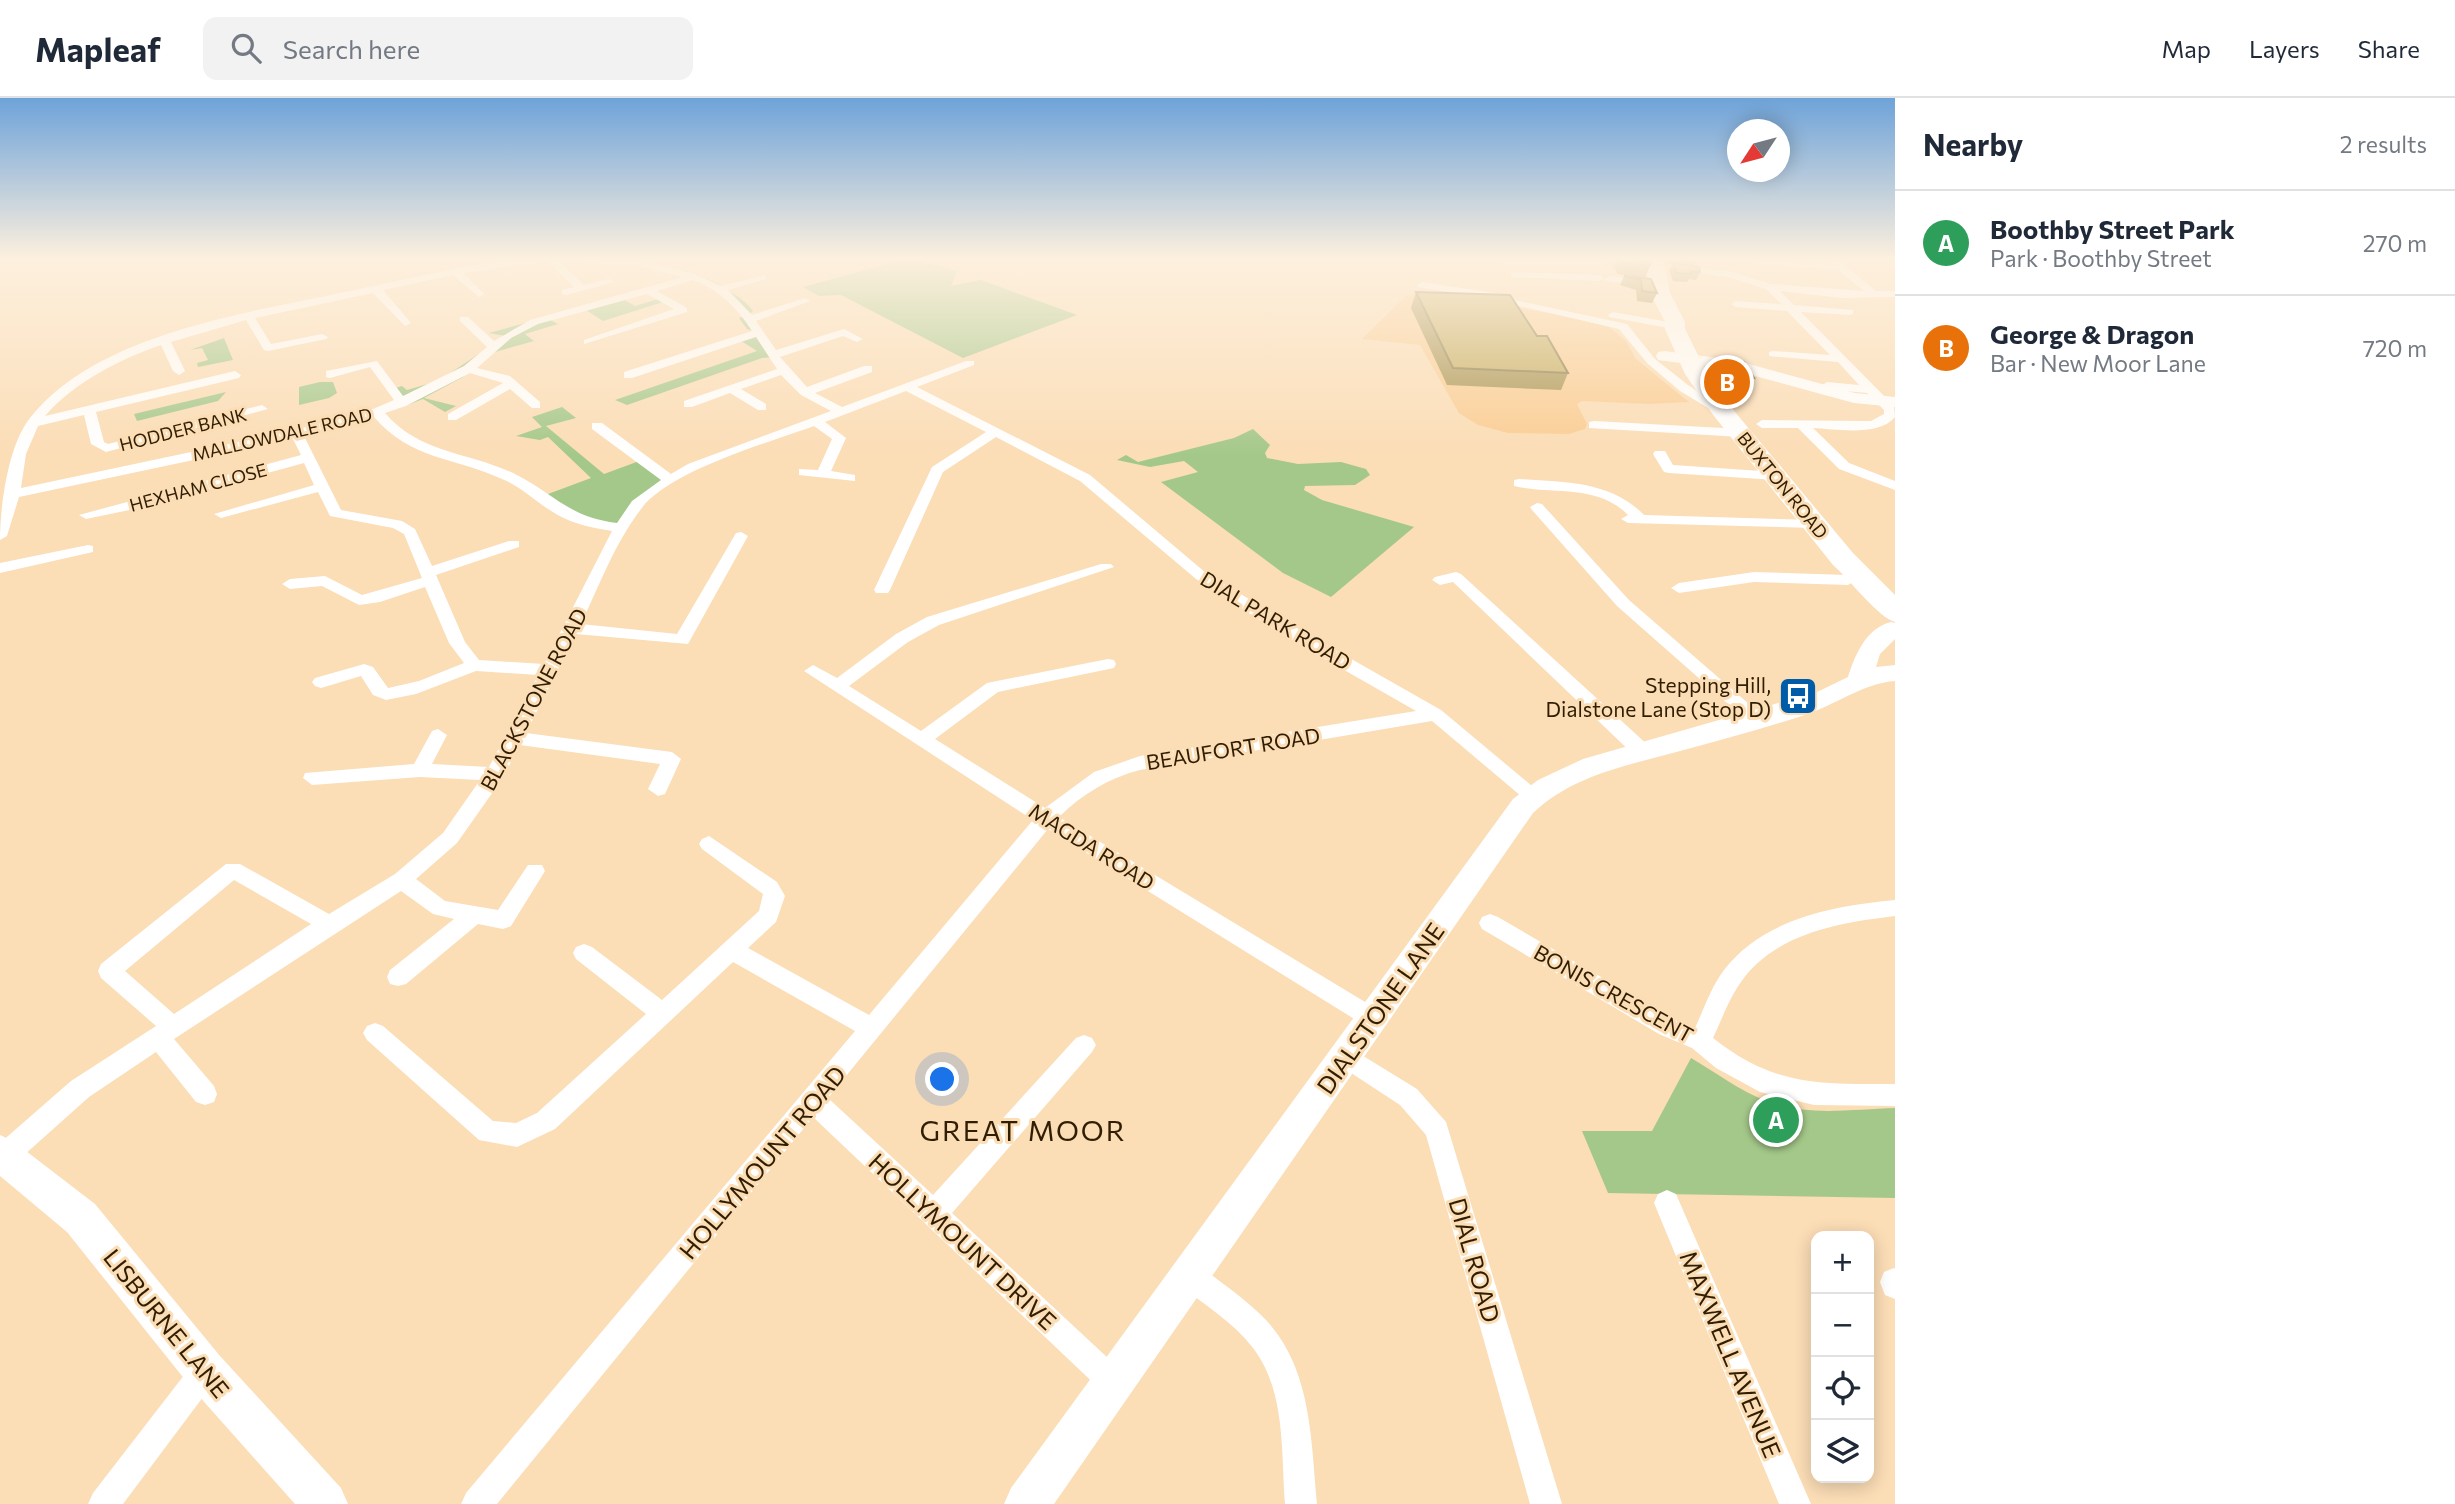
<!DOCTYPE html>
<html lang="en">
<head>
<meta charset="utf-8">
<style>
	:root { --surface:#fff; --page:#f2f2f3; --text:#1f2937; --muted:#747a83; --line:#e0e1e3; --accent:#005ba8 }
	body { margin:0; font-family:Commissioner,sans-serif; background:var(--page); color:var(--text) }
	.controls { position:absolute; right:21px; bottom:21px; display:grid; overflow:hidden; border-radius:14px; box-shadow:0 4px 18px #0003 }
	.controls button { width:63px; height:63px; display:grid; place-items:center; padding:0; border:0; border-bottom:2px solid var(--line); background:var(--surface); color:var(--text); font:35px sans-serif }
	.compass { position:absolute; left:1727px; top:21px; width:63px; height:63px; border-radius:50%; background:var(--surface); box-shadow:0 4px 18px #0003; rotate:234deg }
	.you { position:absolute; left:943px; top:982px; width:24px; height:24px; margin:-18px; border:5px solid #fff; border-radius:50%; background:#1a73e8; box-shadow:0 0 0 10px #1a73e833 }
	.badge { display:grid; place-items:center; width:46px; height:46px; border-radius:50%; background:var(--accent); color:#fff; font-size:23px; font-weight:700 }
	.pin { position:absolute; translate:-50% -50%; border:4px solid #fff; box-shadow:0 2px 7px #0006 }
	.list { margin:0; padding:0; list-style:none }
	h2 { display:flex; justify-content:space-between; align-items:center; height:91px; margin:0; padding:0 28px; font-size:30px }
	h2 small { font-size:23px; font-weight:400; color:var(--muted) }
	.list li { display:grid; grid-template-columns:46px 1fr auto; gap:21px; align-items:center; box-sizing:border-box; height:105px; padding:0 28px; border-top:2px solid var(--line) }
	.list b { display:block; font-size:26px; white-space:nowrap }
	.list p { margin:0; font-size:23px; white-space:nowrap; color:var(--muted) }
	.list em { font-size:23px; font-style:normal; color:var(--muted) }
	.icon { flex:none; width:38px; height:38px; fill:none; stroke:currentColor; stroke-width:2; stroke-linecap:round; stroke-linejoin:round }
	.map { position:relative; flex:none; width:1895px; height:1406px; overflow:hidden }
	header { display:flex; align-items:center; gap:42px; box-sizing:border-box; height:98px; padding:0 35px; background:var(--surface); border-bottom:2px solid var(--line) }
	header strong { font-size:33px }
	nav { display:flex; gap:38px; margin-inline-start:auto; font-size:24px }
	.search { width:490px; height:63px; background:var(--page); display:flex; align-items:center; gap:18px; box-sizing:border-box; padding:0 24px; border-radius:14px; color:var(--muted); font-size:26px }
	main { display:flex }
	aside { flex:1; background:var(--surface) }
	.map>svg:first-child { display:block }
	.built { fill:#facd94 }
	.green { fill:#a4c88a }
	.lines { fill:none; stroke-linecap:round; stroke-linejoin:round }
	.street { fill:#fff; fill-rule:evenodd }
	.secondary { fill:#fff; fill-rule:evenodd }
	.highway { fill:#fff; fill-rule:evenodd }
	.wall { fill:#a99451 }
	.building { fill:#c4ac5e; stroke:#897842; stroke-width:2 }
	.labels { text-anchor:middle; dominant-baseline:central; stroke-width:6; stroke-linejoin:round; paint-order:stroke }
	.far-street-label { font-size:18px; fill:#311e02; stroke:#fbddb6 }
	.street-label { font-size:21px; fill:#311e02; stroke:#fbddb6 }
	.poi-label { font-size:21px; fill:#311e02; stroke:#fbddb6; text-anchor:end }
	.near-street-label { font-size:24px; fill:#311e02; stroke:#fbddb6 }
	.near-neighbourhood-label { font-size:28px; letter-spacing:2px; fill:#311e02; stroke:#fbddb6 }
</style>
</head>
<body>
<header>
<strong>Mapleaf</strong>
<div class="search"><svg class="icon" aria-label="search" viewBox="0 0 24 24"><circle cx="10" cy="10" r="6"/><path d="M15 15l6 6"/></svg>Search here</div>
<nav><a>Map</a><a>Layers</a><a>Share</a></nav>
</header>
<main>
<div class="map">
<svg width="1895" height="1406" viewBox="0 0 1895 1406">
	<rect width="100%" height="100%" fill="#fbddb6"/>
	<path class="built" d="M1422,194L1578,220L1608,228L1626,243L1636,261L1689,304L1649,306L1582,303L1577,306L1587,326L1585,331L1569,336L1508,335L1478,327L1459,315L1420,247L1362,241L1406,198Z"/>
	<g class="green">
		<path d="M910,160L957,173L951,188L981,182L1077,217L963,260L841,197L819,198L803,189Z"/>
		<path d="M685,172L719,186L721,191C735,194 744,202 753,213L748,217L774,259L762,260L627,307L615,302L757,253L738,241L757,234L747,231L739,220L747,217L744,211L693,179L621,200L635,208L661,200L666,203L603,223L583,210L548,221L558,226L525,236L534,243L495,254L468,271L463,279L424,300L456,308L445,314L423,301L397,311L393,309L402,305L392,291L402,288L407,292L438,283L506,238L489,235L692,179L673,173Z"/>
		<path d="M224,240L233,262L198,269L197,265L208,262L202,250L190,252Z"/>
		<path d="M320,284H333L337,295L329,300L299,307V289Z"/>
		<path d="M226,294L218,303L137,323L134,316Z"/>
		<path d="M562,309L576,320L546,328L604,376L642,362L669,381L621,430L594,426L540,399L591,380L548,339L540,342L516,338L542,329L532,319Z"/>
		<path d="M1253,331L1270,347L1265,355L1267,360L1298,366L1341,364L1366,371L1370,377L1355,387L1305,388L1304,392L1322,402L1414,429L1331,499L1283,475L1161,384L1198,374L1184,363L1150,369L1117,362L1126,357L1138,364L1234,340Z"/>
		<path d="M1691,960C1715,974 1740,993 1766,1003C1805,1019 1854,1011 1895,1010V1100L1608,1095L1582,1033H1652Z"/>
	</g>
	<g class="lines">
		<g class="street">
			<path d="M523,160L633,161L693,175L721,188L766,177V181L728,192L752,217L805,200L810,203L756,223L776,252L844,231L863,241L857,244L843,238L780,259L807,289L864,268H872V274L815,295L842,309L966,263H974V267L917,289L1090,377L1206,475L1295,529L1441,612L1544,698L1541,703H1527L1432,623L1140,672C1109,680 1082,696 1059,719L1380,913L1383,920L1380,927L1372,930L1364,927L1048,731L828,1000L933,1097L1076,940L1084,937L1092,940L1096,947L1092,954L952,1115L1123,1274L1128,1284L1123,1294L1113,1299L1103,1294L813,1019L497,1406H461L466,1395L855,933L733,864L555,1031L517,1049L479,1042L367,942L363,935L367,928L375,925L383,928L493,1023L516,1025L537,1015L646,916L576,861L573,855L576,849L584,846L592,849L662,902L759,813L763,796L702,751L699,746L702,741L709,738L777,784L785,798L776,824L748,850L869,917L1033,722L804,573L813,567L837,580L896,536L927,519L1101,466H1111L1114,469L939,527L908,544L849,588L921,633L987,585L1108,561L1114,562L1116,566L1114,570L998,594L935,641L1045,710L1094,674L1140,658L1416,613L1283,537L1196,481L1080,383L996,339L943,374L890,492L888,495H876L874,492L932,369L986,334L906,293L825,324L846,340L831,373L855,377V383L799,377V371L818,372L832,341L814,328C768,345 670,372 641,411C615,445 599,488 581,526L677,536L736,435L741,434L748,438L688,546L576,536L526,635L672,654L681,661L665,696L658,698L648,691L660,666L520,647L502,681L457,745L416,781L445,803L498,812L528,767H542L545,773L511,828L503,831L478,826L406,886L398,888L390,886L387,879L390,872L454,821L433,816L401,793L174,941L214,988L217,996L214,1004L205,1007L196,1004L156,954L89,999L14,1066L5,1069L0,1067V1045L71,983L156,928L101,880L98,873L101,866L226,766H240L329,816L395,776L443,735L480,682L420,679L312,687L303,680L305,675L414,666L432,633L438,631L447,637L432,666L489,669L538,577L476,573L416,596L386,602L373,597L361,578L321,590L315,588L312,584L315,580L364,566L373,569L388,590L419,583L464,565L449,545L425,489L380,504L359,507L322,488L290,491L282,486L290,481L325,478L362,497L422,480L404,436L393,430L330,418L318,394L221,420L214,416L314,387L304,365L144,409L86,421L79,417L301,357L293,341L19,399L7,438L0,442C0,409 8,347 30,320C98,234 249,215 350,193C408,181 464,167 523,160ZM548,164L574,189L562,192V196L566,197L614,184L609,181L584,187L559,164L633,167L683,179L530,222L494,243L468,219H460V223L487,249L464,268L403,298L377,263L326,273V279L330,280L370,269L394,302L373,311L295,332L21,390L26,356L38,328L84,317L91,346L106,354L268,311L262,307L108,346L104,344L96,314L239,280L241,277L235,273L45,318C73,285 120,261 161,247L173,273L179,277L185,273L171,244L246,222L264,252L268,253L326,241L328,239L322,236L271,246L255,220L373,195L405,228L411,225L383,192L453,177L479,199L484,196L463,175ZM693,182C720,192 737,210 752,233L624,274V280H632L756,239L777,271L684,303V309H692L730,295L758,312H766V306L741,291L781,277L801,297L831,313L688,366L671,376L602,325H592V331L661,382L632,403L617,425C568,419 555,396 515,376C470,354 420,356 385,315L406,308L470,275L503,285L448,316V322H456L510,291L532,310H540V304L510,278L477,270L511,240L538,226L647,196L674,211L584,242V246L687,214V210L657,193ZM374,319C411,362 454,359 502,381C522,389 537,405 556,416C573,426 593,430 612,433L544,566L479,562L465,544L436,477L519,449V443H509L432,468L415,431L402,423L341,412L304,338ZM234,782L311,826L174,916L125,873Z"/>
			<path d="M1500,160L1602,162L1607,165L1602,168L1501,166L1496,163Z"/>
			<path d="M1827,160H1836L1876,193H1895V199L1841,200L1780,193L1794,207L1853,212V216L1849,217L1801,214L1894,308L1895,319C1878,339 1837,331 1813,330L1849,365L1895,383V392L1839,371L1798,330H1762L1756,326L1762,322L1871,323L1884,316V312L1867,295L1823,291L1821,288L1827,284L1859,287L1838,264L1769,258V254L1773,253L1830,257L1787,213L1736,209L1731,206L1736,203L1781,206L1766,191L1728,179L1670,171L1675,168L1729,173L1771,186L1864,193L1838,172L1762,167L1757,164L1762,161L1830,165Z"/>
			<path d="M1515,174L1599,177L1604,180L1599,183L1511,179V175Z"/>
			<path d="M1610,178L1647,182L1652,185L1647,188L1606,183L1605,181Z"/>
			<path d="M1422,184L1500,196L1505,200L1627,226L1655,261L1688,287L1728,313L1718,316L1680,293L1647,265L1619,231L1485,200L1418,189L1417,187Z"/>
			<path d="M1613,214L1674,225L1680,228L1674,231L1609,219L1608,217Z"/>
			<path d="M1594,323L1742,331L1748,335L1742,339L1589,330V324Z"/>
			<path d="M1655,353H1665L1673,367L1776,374L1783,378L1776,382L1669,375L1664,374L1653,356Z"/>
			<path d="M1519,381C1564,384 1611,383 1644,417L1815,422L1822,426L1815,430L1628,425L1621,421L1628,417C1597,385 1552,397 1514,388V382Z"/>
			<path d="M1537,405L1542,406L1629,502L1764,619L1767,623L1764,627H1752L1617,508L1532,412L1530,409Z"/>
			<path d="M88,447L93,448V454L0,475V465Z"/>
			<path d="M1456,474L1461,476L1650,649L1652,654L1650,659H1636L1453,484L1440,487L1432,482L1435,479Z"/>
			<path d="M1754,474L1848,477L1856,482L1848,487L1754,484L1679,495L1671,490L1679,485Z"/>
			<path d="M1895,802V818C1837,825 1770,836 1737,890C1727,906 1721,923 1713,940C1775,989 1820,986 1895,986V1008L1814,1007L1760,994L1716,970L1692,950L1659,936L1482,831L1479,825L1482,819L1490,816L1498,819L1675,922L1695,930C1704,911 1711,889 1724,872C1764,820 1834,808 1895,802Z"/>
			<path d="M1347,948L1417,991L1446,1024L1562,1406H1530L1426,1037L1400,1007L1339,967L1335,959L1339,951Z"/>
			<path d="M1667,1092L1676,1096L1811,1406H1779L1654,1105L1658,1096Z"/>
			<path d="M1189,1163L1199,1167C1221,1185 1246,1201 1266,1222C1312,1271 1311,1343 1317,1406H1285C1281,1354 1286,1293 1253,1250C1233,1224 1204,1206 1179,1187L1175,1177L1179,1167Z"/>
			<path d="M1894,1170L1895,1171V1201L1885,1197L1880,1184L1884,1174Z"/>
			<path d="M205,1258L215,1263L220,1273L215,1283L123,1406H88L93,1395L195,1263Z"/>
		</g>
		<g class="secondary">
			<path d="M1664,253L1734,262L1855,295L1895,299V309L1854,305L1733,272L1658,262L1656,258L1658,254Z"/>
			<path d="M1891,524L1895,525V541L1880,556L1876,569L1895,567V583C1864,585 1835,607 1805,617C1764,630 1722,642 1680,653C1629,667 1573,677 1533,715L1054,1406H1004L1011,1390L1513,701L1538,682L1583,661L1817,594L1848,579C1855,557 1866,530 1891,524Z"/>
			<path d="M0,1037L13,1043L95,1106L220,1258L341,1390L348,1406H295L190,1288L67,1134L0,1078Z"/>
		</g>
		<path class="highway" d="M1645,160H1663L1670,195L1685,224V231L1707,275L1730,308L1853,455L1895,497V524C1879,520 1849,481 1833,467L1714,318L1685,276L1665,231V224L1650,195Z"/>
	</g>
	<g class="wall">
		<path d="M1614,160H1644L1643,162L1650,168L1645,180L1617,176L1616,171H1612L1617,160Z"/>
		<path d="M1665,160H1697L1694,167H1680L1700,174L1696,182L1689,181L1687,184L1673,183L1669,173L1672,166H1667Z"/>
		<path d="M1624,178L1651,181L1657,195L1652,205L1637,203L1636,192L1620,187Z"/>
		<path d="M1416,194L1537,238L1568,275L1561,292L1447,287L1411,210Z"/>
		<path d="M1720,262L1754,280L1746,293L1743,292L1742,295L1724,293L1713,274Z"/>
	</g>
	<g class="building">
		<path d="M1621,160L1650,163V168L1622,165Z"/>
		<path d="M1673,165L1699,169L1700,174L1690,173L1691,176L1676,175Z"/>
		<path d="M1624,178L1651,181L1657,195L1642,193L1641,182Z"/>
		<path d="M1416,194L1510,197L1537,238H1547L1568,275L1453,270Z"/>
		<path d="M1720,262L1744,264L1754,280L1748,279L1749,282L1731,280Z"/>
	</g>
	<linearGradient id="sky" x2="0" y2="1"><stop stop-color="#6ea3d9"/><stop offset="0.45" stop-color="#fdf0de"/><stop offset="1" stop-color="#fdf0de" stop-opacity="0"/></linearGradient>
	<rect width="1895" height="357" fill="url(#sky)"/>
	<defs>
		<g id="bus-square" transform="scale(2.0125)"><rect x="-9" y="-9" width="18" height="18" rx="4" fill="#005ba8" stroke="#fbddb6"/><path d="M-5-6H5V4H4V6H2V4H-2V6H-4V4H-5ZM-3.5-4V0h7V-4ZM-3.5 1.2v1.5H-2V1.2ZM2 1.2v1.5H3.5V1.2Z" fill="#fff"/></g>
	</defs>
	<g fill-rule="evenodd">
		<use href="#bus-square" x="1798" y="598"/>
	</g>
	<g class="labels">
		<g class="far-street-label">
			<text transform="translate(183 331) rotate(-14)">HODDER BANK</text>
			<text transform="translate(282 336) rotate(-13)">MALLOWDALE ROAD</text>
			<text transform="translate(1783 387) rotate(51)">BUXTON ROAD</text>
			<text transform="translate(198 389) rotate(-15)">HEXHAM CLOSE</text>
		</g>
		<g class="street-label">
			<text transform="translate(1276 522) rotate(31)">DIAL PARK ROAD</text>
			<text transform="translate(533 601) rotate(-62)">BLACKSTONE ROAD</text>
			<text transform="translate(1233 650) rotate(-9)">BEAUFORT ROAD</text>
			<text transform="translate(1092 748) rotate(32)">MAGDA ROAD</text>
			<text transform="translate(1614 895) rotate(29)">BONIS CRESCENT</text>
		</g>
		<g class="poi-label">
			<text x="1771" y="586">Stepping Hill,<tspan x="1771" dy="24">Dialstone Lane (Stop D)</tspan></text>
		</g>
		<g class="near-street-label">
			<text transform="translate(1380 910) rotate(-55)">DIALSTONE LANE</text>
			<text transform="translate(762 1064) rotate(-50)">HOLLYMOUNT ROAD</text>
			<text transform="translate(963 1143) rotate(43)">HOLLYMOUNT DRIVE</text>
			<text transform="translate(1475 1162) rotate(74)">DIAL ROAD</text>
			<text transform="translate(167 1225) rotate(51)">LISBURNE LANE</text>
			<text transform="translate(1731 1256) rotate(67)">MAXWELL AVENUE</text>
		</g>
		<g class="near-neighbourhood-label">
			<text x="1023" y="1032">GREAT MOOR</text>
		</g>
	</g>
</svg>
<div class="controls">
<button>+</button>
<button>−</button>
<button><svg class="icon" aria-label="locate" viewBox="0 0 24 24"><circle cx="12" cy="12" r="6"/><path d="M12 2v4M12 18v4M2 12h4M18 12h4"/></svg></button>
<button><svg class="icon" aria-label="layers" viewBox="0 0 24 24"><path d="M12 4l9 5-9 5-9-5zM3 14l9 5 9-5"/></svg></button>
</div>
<svg class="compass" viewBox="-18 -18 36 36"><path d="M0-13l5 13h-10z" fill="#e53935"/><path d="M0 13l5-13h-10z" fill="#747a83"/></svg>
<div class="you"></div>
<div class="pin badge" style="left:1776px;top:1022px;background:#2e9e5b">A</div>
<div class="pin badge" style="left:1727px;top:284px;background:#e8710a">B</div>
</div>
<aside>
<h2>Nearby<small>2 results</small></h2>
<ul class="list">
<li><span class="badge" style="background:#2e9e5b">A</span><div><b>Boothby Street Park</b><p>Park · Boothby Street</p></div><em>270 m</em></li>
<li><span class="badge" style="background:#e8710a">B</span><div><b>George &amp; Dragon</b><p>Bar · New Moor Lane</p></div><em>720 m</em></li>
</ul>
</aside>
</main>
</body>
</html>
